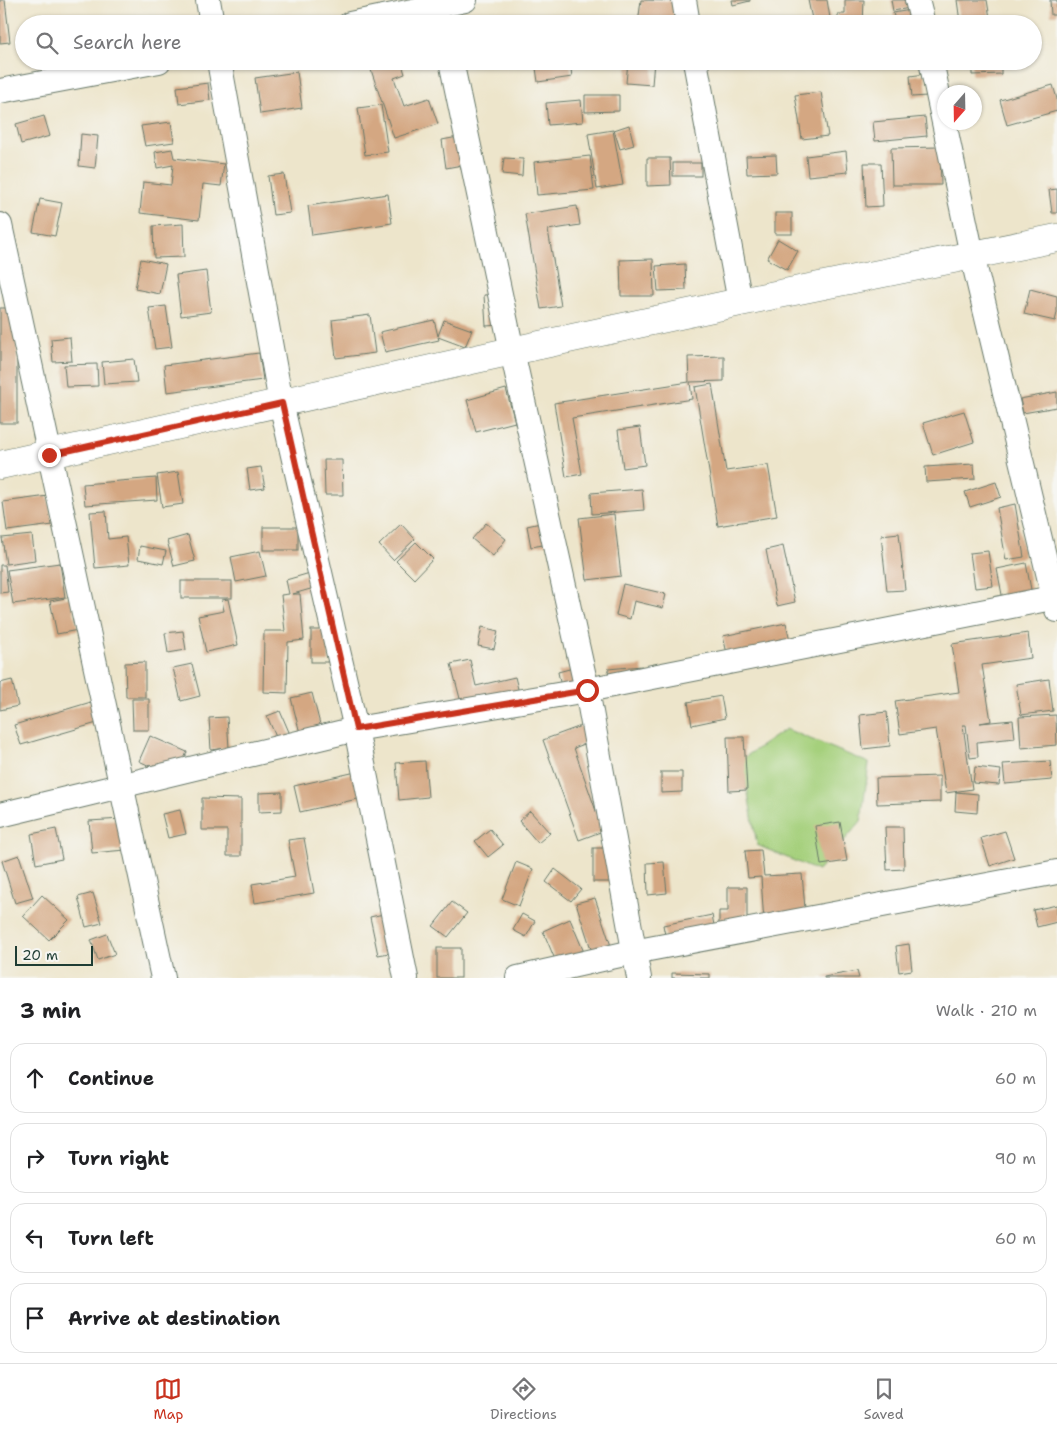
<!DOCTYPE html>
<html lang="en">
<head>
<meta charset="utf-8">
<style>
	:root { --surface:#fff; --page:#f2f2f2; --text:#202124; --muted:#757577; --line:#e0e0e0; --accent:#c8321e }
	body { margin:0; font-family:"Shantell Sans",sans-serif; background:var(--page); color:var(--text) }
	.compass { position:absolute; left:937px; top:85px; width:45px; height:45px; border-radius:50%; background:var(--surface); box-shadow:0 1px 4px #0004; rotate:200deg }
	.scale { position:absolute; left:15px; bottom:12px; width:78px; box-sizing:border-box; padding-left:5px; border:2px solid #1f3d34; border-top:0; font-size:14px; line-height:18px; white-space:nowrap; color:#1f3d34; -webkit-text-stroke:4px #f6f6f2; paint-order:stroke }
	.stop { position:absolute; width:15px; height:15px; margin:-11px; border:4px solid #c8321e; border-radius:50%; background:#fff }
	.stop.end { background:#c8321e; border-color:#fff; box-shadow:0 1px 5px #0008 }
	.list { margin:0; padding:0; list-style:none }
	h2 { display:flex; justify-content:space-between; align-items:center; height:65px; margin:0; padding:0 20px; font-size:21px }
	h2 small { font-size:16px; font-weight:400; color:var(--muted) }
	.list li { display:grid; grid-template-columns:32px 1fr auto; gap:15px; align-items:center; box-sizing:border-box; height:70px; margin:0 10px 10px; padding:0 10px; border:1px solid var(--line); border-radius:15px }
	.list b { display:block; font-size:19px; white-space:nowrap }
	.list em { font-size:16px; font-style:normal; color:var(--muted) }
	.icon { flex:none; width:28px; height:28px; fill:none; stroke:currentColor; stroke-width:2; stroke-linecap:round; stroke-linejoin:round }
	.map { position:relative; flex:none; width:1057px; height:978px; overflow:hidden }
	.search { position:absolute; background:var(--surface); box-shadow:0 1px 4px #0004; left:15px; right:15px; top:15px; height:55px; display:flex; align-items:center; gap:12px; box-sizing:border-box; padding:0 18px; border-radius:28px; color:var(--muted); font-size:19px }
	.sheet { height:385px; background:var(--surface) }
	nav { display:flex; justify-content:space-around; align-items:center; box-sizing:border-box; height:70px; border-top:1px solid var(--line); background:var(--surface); font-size:14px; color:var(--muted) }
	nav a { display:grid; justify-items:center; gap:2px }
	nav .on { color:var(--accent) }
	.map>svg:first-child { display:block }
	.green { fill:#a5d07c; stroke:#628658 }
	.building { fill:#d4a782 }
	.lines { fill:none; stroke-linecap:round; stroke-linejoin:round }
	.minor-casing { stroke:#677869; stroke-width:26 }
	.tertiary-casing { stroke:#677869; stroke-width:29 }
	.minor { stroke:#fff; stroke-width:24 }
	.tertiary { stroke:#fff; stroke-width:28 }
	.route { stroke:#c8321e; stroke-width:6 }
</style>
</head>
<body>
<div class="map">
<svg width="1057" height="978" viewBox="0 0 1057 978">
	<rect width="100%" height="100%" fill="#f6f6f2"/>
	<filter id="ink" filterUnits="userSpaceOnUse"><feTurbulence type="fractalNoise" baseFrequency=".02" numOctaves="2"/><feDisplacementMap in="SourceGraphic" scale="10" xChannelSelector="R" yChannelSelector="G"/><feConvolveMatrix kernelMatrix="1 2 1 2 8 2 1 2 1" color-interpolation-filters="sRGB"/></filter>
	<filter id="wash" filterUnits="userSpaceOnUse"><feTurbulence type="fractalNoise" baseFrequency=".0096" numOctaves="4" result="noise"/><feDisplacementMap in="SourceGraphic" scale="20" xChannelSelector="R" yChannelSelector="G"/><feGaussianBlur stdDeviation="1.12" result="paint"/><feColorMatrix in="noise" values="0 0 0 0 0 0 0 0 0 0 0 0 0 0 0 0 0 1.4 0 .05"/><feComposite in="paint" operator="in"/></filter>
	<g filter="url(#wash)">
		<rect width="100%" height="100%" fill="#ede5cb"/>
		<path class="green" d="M786,729L869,763L861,821L818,871L757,845L742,759Z"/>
		<g id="blocks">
			<g class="building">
				<path d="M0,0H5L10,42L0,43Z"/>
				<path d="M641,0L675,1L673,24H638Z"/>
				<path d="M732,0H750V1L733,5Z"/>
				<path d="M808,0H827L831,24H813Z"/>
				<path d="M845,0H864L863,24H838V14H845Z"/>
				<path d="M891,0H908L910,8L893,11Z"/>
				<path d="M957,0H987L990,18L960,22Z"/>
				<path d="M1050,0H1057V15H1051Z"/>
				<path d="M911,10L913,24H896L893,13Z"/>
				<path d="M43,61H129L47,78Z"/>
				<path d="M368,61H401L405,74L394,78L404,106L429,98L438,124L394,138Z"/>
				<path d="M535,61H570L572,77L538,82Z"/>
				<path d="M628,61H654L652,85L626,83Z"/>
				<path d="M972,61H1001V74L972,75Z"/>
				<path d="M297,72L302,108L260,114L255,78Z"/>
				<path d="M925,74L927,96L912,97L910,76Z"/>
				<path d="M208,83L210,100L179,104L177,87Z"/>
				<path d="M1053,85L1057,99V111L1007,125L1000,100Z"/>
				<path d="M821,92L828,136L802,139L795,95Z"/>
				<path d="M585,95H619V111L585,112Z"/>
				<path d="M581,100L583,122L548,125L546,103Z"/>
				<path d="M381,105L388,152L365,155L358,108Z"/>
				<path d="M44,116L50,136L21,144L16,124Z"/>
				<path d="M925,117L927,136L875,141L873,122Z"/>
				<path d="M171,122L174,142L145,146L141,126Z"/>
				<path d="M629,125L634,145L620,149L614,130Z"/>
				<path d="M613,130L623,185L597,189L588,134Z"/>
				<path d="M81,134L98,136L95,168L79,166Z"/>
				<path d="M458,137L462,165L446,168L442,140Z"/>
				<path d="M940,147L941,185H892L891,148Z"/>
				<path d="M172,149L174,158L224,164L221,186L203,184L199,220L140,213L143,182L171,185L173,165L157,168L155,152Z"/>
				<path d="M846,151L848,172L808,176L806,156Z"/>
				<path d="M776,155L777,173L747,174L746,156Z"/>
				<path d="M590,156L594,190L537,195L534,162Z"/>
				<path d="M504,158L523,159L522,176L502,174Z"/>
				<path d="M647,158H670L671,185L647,186Z"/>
				<rect x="673" y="163" width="28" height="13"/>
				<path d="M864,163H881L883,206L866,207Z"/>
				<path d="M284,174L290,213L273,215L268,176Z"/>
				<path d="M1057,189V213H1052L1049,190Z"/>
				<path d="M388,194L392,223L312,235L308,206Z"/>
				<path d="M40,199L62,203L55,236L33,232Z"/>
				<path d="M577,206L580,225L548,230L561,306L541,309L525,214Z"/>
				<rect x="775" y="213" width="17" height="21"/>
				<path d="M183,224L184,257L154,258L153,226Z"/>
				<path d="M778,239L798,251L787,270L767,259Z"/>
				<path d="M141,259L166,264L160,294L135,289Z"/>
				<path d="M653,259L654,296H621L620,260Z"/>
				<path d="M685,264L686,290L658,291L656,266Z"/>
				<path d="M206,271L211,312L181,316L176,275Z"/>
				<path d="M1030,289L1057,296V313L1055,321L1024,314Z"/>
				<path d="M498,294L500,325L486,326L484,295Z"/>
				<path d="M166,306L172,347L155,349L149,308Z"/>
				<rect x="0" y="308" width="17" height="115"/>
				<path d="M370,315L375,353L336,358L332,320Z"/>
				<path d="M434,320L438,336L444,320L472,330L465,347L438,337L439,340L385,352L380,332Z"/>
				<path d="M70,337L72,361L53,362L51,339Z"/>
				<path d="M259,353L263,380L167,392L164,365Z"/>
				<path d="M724,356V381L690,382L692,399L572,418L582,474L566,477L554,403L689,382L688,357Z"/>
				<path d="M134,359L137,382L104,384L102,362Z"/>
				<path d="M97,364L98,386L66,387L64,365Z"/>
				<path d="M712,384L726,471L768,465L777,516L718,526L695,387Z"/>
				<path d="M506,389L515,422L476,432L467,400Z"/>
				<path d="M1057,392V407L1023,413L1020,399Z"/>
				<path d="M964,411L974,442L933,455L923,423Z"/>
				<path d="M640,427L645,465L623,468L618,430Z"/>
				<path d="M324,460H342L343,495H325Z"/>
				<path d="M974,464L975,479L926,482L925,467Z"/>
				<path d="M261,467L265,488L250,490L247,469Z"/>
				<path d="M178,472L183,504L162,507L157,475Z"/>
				<path d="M156,478L157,500L85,505L83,484Z"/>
				<path d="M996,482L1001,497L970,507L965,492Z"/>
				<path d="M642,489L644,510L592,514L591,493Z"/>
				<path d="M48,496L53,525L7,531L3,502Z"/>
				<path d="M1015,504L1024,557L1006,560L997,508Z"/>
				<path d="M106,511L108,539L126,537L129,565L95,568L90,512Z"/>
				<path d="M614,514L621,576L587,580L579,518Z"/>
				<path d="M545,522L549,544L531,547L527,526Z"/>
				<path d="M486,523L506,539L493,556L472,539Z"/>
				<path d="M401,524L415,539L393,560L379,545Z"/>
				<rect x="263" y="527" width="35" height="23"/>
				<path d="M899,533L905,590L887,591L881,535Z"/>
				<path d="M32,535L35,560L6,564L2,538Z"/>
				<path d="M188,535L195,561L174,566L167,541Z"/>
				<path d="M416,542L433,559L414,579L396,561Z"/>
				<path d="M140,546L166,551L163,564L138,559Z"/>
				<path d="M783,546L795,602L777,606L766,550Z"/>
				<path d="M260,551L266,576L236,582L231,557Z"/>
				<path d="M988,551L993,586L975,588L970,553Z"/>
				<path d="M60,563L65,597L13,604L7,570Z"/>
				<path d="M1026,563L1032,595L1003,600L997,569Z"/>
				<path d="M0,565H5L8,592L0,593Z"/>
				<path d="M310,573L314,588L293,594H300L304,640L288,642L287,693L263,692L264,631H285L281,595L289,594L286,580Z"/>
				<rect x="181" y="581" width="51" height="17"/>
				<path d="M623,584L666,594L663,608L634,601L630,619L616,615Z"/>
				<path d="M71,597L78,630L57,634L50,601Z"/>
				<path d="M228,599L238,645L206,652L198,616L224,611L222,600Z"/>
				<path d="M786,623L791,645L728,658L723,636Z"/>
				<path d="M482,627L498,631L494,649L478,646Z"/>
				<rect x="311" y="630" width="18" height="32"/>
				<path d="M183,631L186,650L168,653L165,633Z"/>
				<path d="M1028,633L1031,658L982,665L991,721L980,723L1013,720L1015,738L977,742L978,757L970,758L966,725H963L972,789L946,793L936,729L900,734L895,701L959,692L952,644Z"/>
				<path d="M470,660L476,686L515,677L521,701L464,714L451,664Z"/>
				<path d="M145,662V697H126L125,663Z"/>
				<path d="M192,664L200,696L181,701L173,668Z"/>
				<path d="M642,666L644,684L610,688L608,669Z"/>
				<path d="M573,668L577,689L562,692L558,672Z"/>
				<path d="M1049,679L1053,711L1021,715L1016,684Z"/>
				<path d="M12,680L18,706L0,710V683Z"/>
				<path d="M312,693L324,740L303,745L291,698Z"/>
				<path d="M721,696L725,718L692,725L688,702Z"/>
				<path d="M132,699H149V730H133Z"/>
				<path d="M91,702L97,723L21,745L14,725Z"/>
				<path d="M280,711L292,739L279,744L267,716Z"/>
				<path d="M887,712L890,746L863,749L860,715Z"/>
				<path d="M1056,715L1057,745L1021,748L1019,717Z"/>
				<path d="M227,717L229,748L211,750L209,718Z"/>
				<path d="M581,726L587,743L574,748L603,831L579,840L543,740Z"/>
				<path d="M150,736L187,752L176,778L139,761Z"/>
				<path d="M727,737H744L747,790L729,791Z"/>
				<path d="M425,761L428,797L399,800L396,763Z"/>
				<path d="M1050,761L1052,780L1005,784L1003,764Z"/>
				<path d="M975,767L1001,770L999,785L973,783Z"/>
				<path d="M356,772L362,798L300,812L294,786Z"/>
				<path d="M661,772H682V792L661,793Z"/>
				<path d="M940,776V802L877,804L876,778Z"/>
				<path d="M282,792V811L259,812V793Z"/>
				<path d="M956,792L978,794L977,813L955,811Z"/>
				<path d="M202,798L241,799V856H227V830H202Z"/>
				<path d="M180,810L186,834L168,838L162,814Z"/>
				<path d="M530,811L550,833L538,843L519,821Z"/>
				<path d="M122,819L125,850L92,853L89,821Z"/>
				<path d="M840,822L847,861L821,865L815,826Z"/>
				<path d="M885,827H903L904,869L887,870Z"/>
				<path d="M56,829L62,859L36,864L31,834Z"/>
				<path d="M490,829L503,845L488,857L475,841Z"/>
				<path d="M1005,831L1014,858L990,866L981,838Z"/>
				<path d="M304,838L314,893L255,903L252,884L295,877L288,840Z"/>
				<rect x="593" y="848" width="19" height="34"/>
				<path d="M761,850L764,876L802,874L806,920L764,923L761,877L748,878L745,851Z"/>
				<path d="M19,855L33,898L15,903L2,861Z"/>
				<path d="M516,862L533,869L519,906L502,899Z"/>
				<path d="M664,862L667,893L648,895L647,863Z"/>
				<path d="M555,869L581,889L571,901L546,882Z"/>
				<path d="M728,887H747V931L719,930V911H728Z"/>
				<path d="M93,893L102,923L86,927L78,897Z"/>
				<path d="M42,895L69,920L49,940L23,916Z"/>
				<path d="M595,898L612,949L593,955L576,903Z"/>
				<path d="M452,902L467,913L448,937L433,926Z"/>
				<path d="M1057,905V922L1037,927L1033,910Z"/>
				<path d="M388,913L395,952L378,955L370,917Z"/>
				<path d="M522,914L535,921L526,937L513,930Z"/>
				<path d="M712,915L716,935L667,945L663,925Z"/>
				<path d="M570,919L586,957L559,969L543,931Z"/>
				<path d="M107,934L115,954L98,960L91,940Z"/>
				<path d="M909,944L912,970L899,972L896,946Z"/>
				<rect x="437" y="948" width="24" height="30"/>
				<path d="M857,971L859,978H824V977Z"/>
				<path d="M672,973L710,974V978H672Z"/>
			</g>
		</g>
	</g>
	<g filter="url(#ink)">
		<use href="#blocks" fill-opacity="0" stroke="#677869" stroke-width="1"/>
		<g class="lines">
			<g class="minor-casing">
				<g id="minor">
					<path d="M208,0L212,24"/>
					<path d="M684,0L688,24"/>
					<path d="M917,0L923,24"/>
					<path d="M350,24L465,0"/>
					<path d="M219,61L281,403L356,729L406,978"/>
					<path d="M451,61L512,351L587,690L639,978"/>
					<path d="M695,61L740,302"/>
					<path d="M931,61L972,255L1057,610"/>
					<path d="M0,91L159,61"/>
					<path d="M0,225L163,978"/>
					<path d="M0,815L356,729L587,690L1057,597"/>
					<path d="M518,978L633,952L1057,872"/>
				</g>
			</g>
			<g class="tertiary-casing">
				<path id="tertiary" d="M0,465L512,351L740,302L1057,238"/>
			</g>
			<use href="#minor" class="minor"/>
			<use href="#tertiary" class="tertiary"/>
		</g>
	</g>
	<g class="lines" filter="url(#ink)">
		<path class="route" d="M49,455L282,403L356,729L587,690"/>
	</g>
</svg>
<svg class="compass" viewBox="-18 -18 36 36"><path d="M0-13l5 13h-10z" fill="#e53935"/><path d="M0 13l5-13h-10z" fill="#757577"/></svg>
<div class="scale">20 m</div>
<div class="stop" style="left:587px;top:690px"></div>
<div class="stop end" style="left:49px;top:455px"></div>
<div class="search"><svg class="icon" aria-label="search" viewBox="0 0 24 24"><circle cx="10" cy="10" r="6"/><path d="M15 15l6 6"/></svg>Search here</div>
</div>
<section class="sheet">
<h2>3 min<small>Walk · 210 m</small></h2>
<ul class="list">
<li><svg class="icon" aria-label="ahead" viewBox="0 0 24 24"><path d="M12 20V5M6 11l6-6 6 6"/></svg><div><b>Continue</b></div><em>60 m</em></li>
<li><svg class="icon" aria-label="right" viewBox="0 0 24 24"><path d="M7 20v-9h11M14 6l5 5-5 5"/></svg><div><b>Turn right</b></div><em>90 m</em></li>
<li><svg class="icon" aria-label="left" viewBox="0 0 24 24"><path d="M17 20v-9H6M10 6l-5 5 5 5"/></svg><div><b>Turn left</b></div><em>60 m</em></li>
<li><svg class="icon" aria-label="arrive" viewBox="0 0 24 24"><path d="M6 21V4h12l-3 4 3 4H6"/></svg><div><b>Arrive at destination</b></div></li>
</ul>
</section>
<nav>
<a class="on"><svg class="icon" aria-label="map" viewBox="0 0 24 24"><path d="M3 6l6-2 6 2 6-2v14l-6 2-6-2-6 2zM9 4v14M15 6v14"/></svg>Map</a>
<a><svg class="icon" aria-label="directions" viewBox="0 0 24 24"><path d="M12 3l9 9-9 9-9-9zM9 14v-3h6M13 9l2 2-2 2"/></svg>Directions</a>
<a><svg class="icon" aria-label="saved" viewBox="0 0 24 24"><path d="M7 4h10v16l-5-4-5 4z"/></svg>Saved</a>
</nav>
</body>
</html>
